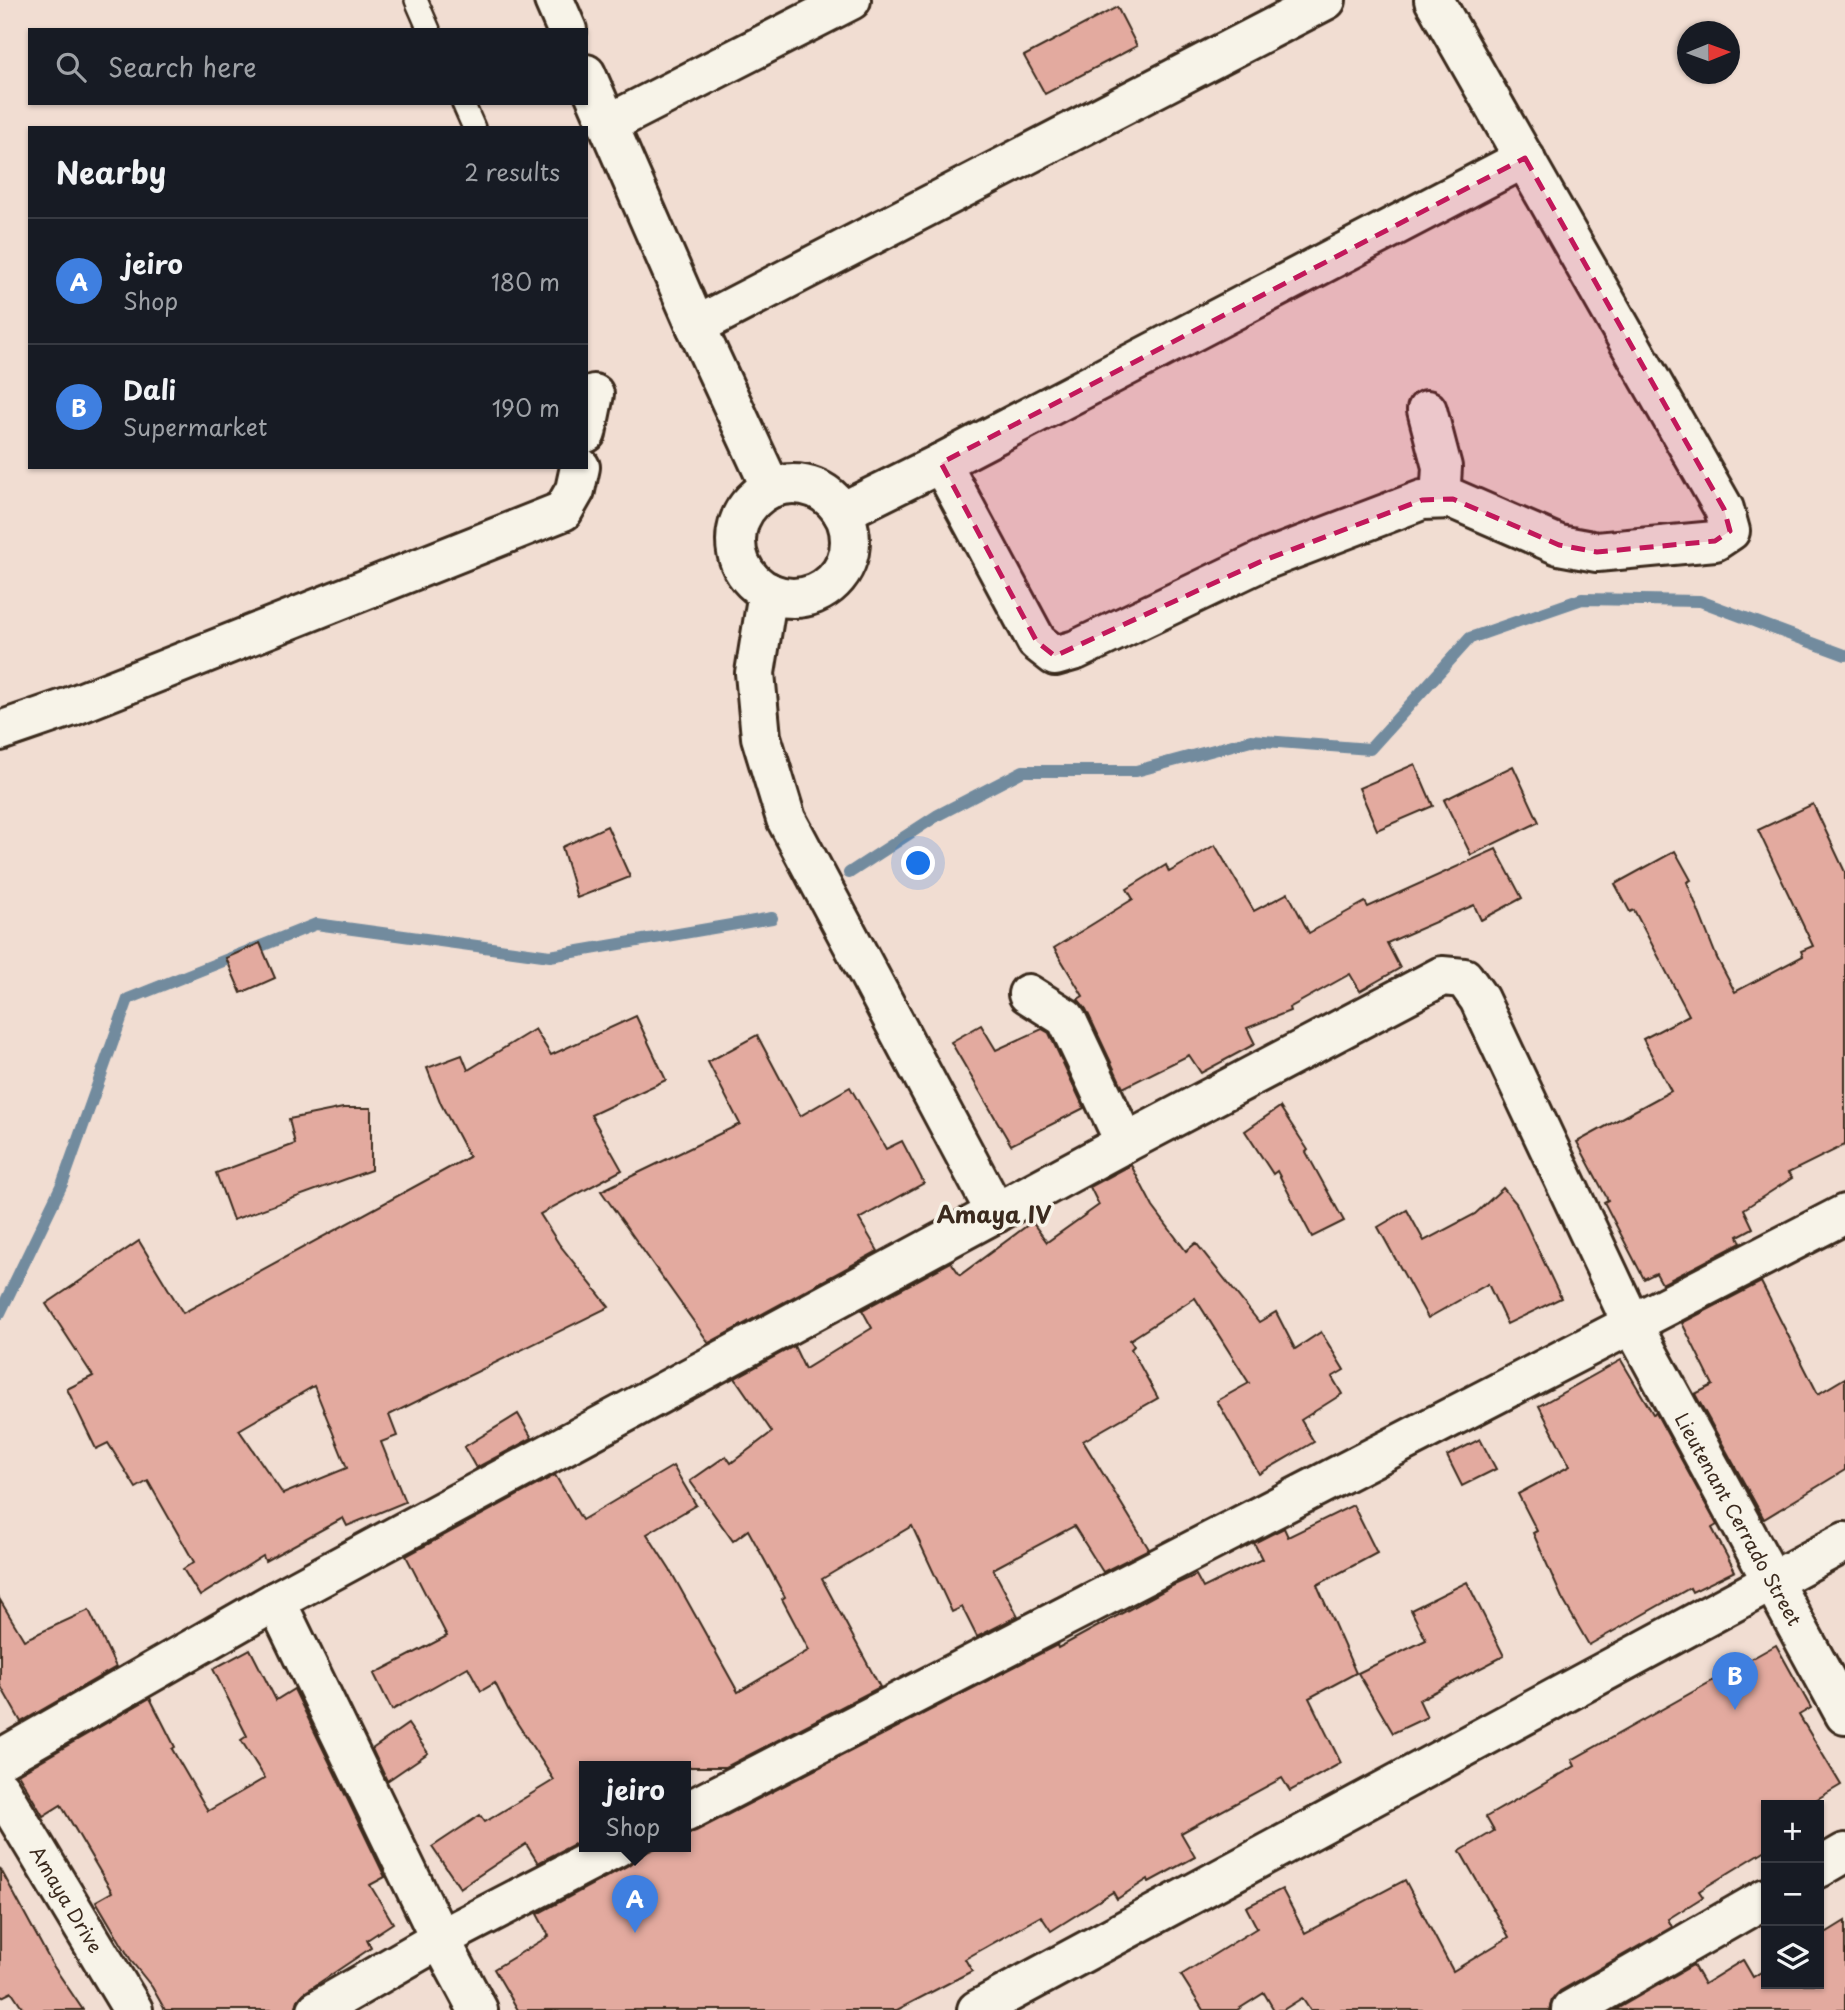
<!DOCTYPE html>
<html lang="en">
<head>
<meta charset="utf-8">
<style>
	:root { --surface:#171b24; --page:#20242c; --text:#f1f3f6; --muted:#9ea1a6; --line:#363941; --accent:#0b8043 }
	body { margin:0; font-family:"Playpen Sans",sans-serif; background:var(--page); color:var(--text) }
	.controls { position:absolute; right:21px; bottom:21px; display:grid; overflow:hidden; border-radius:0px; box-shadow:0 2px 5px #0004 }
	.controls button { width:63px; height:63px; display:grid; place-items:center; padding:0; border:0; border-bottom:2px solid var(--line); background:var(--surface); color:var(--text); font:35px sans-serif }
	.compass { position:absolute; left:1677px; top:21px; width:63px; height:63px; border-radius:50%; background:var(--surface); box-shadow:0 2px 5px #0004; rotate:89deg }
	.you { position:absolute; left:919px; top:864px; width:24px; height:24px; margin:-18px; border:5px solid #fff; border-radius:50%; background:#1a73e8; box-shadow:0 0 0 10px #1a73e833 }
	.badge { display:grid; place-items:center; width:46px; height:46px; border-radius:50%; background:var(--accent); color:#fff; font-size:23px; font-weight:700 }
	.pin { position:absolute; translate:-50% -58px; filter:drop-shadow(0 2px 4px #0008) }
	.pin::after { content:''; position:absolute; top:37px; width:24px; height:21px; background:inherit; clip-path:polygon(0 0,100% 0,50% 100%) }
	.popup { position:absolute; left:579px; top:1761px; width:112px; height:91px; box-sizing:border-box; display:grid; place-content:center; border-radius:0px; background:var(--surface); filter:drop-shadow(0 2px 5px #0005); font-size:23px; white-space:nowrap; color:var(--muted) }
	.popup b { font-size:26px; color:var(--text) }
	.popup::after { content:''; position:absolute; left:50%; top:100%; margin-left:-14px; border:14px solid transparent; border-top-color:var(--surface) }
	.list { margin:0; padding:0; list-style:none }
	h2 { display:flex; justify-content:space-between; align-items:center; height:91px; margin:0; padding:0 28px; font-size:30px }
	h2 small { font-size:23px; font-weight:400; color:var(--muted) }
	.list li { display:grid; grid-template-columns:46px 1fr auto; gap:21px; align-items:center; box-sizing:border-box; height:126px; padding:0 28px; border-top:2px solid var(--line) }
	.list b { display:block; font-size:26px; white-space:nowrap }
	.list p { margin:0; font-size:23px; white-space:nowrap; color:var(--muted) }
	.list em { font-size:23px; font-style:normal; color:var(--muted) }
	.icon { flex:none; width:38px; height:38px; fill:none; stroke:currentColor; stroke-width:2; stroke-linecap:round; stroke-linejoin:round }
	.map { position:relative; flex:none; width:1845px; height:2010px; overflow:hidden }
	.search { position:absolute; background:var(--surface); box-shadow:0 2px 5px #0004; left:28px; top:28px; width:560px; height:77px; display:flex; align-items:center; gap:18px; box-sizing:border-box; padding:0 24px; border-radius:0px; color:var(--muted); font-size:26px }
	.panel { position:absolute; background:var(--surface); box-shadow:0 2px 5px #0004; left:28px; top:126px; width:560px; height:343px; border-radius:0px }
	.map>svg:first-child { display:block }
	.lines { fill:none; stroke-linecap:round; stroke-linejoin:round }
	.stream { stroke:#728b9e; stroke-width:12 }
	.building { fill:#e3aa9f; stroke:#3b2a1e; stroke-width:2; fill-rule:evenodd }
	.service-casing { stroke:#3b2a1e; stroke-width:26 }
	.minor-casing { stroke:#3b2a1e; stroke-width:44 }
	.tertiary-casing { stroke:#3b2a1e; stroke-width:44 }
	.service { stroke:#f7f3e8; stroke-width:21 }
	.minor { stroke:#f7f3e8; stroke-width:38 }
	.tertiary { stroke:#f7f3e8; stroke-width:38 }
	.marked { fill:#c2185b; fill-opacity:0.2; stroke:#c2185b; stroke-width:5; stroke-dasharray:14 9; stroke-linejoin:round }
	.labels { text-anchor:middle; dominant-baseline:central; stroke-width:7; stroke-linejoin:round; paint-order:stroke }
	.street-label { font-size:19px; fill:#3b2a1e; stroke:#f7f3e8 }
	.quarter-label { font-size:23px; font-weight:bold; fill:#3b2a1e; stroke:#f7f3e8 }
</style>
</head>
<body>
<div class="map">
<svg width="1845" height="2010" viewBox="0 0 1845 2010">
	<rect width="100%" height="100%" fill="#f1ddd2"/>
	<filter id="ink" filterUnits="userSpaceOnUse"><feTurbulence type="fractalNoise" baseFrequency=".0143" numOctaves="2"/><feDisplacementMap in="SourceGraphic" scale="14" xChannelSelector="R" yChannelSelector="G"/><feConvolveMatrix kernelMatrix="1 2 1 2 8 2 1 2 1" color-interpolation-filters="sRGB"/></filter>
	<g filter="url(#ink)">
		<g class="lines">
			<g class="stream">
				<path d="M849,873L938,815L1023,771H1136L1251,740L1370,749L1470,638L1582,599L1700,601L1845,655"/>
				<path d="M0,1313L63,1182L128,999L316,924L550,956L772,918"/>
			</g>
		</g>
		<g class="building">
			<path d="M1117,7L1137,46L1045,94L1024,56Z"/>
			<path d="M1415,764L1433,806L1377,830L1359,788Z"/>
			<path d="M1513,766L1539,822L1471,855L1444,800Z"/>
			<path d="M1813,804L1845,872V1145L1788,1173L1792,1178L1744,1209L1753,1228L1738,1236L1741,1243L1662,1284L1656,1273L1644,1279L1604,1202L1608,1200L1577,1142L1671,1091L1643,1039L1689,1015L1634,910L1630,912L1615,884L1675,851L1691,880L1687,882L1717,958L1735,992L1803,956L1801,951L1813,946L1758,830Z"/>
			<path d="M607,826L630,877L577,898L562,847Z"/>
			<path d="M1215,845L1254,911L1288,893L1309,933L1365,902L1368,907L1496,849L1522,898L1481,920L1474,905L1387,943L1400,968L1360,991L1350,974L1289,1008L1290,1011L1247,1028L1255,1044L1201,1073L1189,1055L1123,1088L1086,1009L1078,999L1083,996L1054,948L1133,899L1127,889L1166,865L1169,872Z"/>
			<path d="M260,943L275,978L241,993L226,958Z"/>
			<path d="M636,1016L666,1080L591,1115L622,1170L540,1214L559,1244L609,1307L389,1415L397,1436L381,1442L405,1502L347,1526L343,1518L265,1561L263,1556L200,1596L183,1569L194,1562L148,1481L136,1488L108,1443L96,1449L67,1389L93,1376L46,1304L139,1241L183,1313L469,1157L441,1104L427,1068L462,1055L468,1070L535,1029L551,1055ZM314,1386L347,1468L283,1494L239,1430Z"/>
			<path d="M981,1025L996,1050L1042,1029L1049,1033L1084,1108L1011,1145L951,1042Z"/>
			<path d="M757,1035L800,1116L850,1087L886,1149L902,1141L924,1183L859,1219L878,1251L709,1343L601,1191L740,1124L708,1062Z"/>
			<path d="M1280,1107L1308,1150L1306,1152L1344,1221L1312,1237L1277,1171L1273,1174L1245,1131Z"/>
			<path d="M343,1108H371V1170L233,1220L216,1173L295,1144L289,1119Z"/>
			<path d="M1131,1165L1153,1207L1186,1251L1196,1243L1259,1322L1276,1312L1295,1349L1321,1332L1344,1370L1332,1377L1342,1394L1301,1420L1314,1442L1259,1474L1217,1401L1249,1383L1195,1298L1130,1340L1134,1346L1131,1349L1158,1398L1083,1441L1149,1549L1103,1572L1074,1526L993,1569L1018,1616L977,1637L962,1607L952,1612L912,1526L822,1579L880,1687L726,1767H584V1839L538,1863L526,1844L460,1888L432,1847L480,1815L485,1822L554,1780L508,1709L495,1683L481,1691L468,1667L392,1710L374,1674L447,1636L406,1556L555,1475L582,1520L673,1466L696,1505L647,1534L670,1570L738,1692L809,1650L782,1599L785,1597L748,1530L733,1541L690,1481L726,1456L731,1463L772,1432L735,1378L794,1346L805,1369L872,1328L862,1310L951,1262L960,1275L1032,1222L1047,1242L1099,1205L1090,1187Z"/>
			<path d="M1503,1188L1516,1203L1561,1298L1507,1324L1488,1284L1428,1318L1378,1227L1407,1210L1424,1241L1475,1214Z"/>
			<path d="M1761,1282L1818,1394L1845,1378V1470L1764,1519L1695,1394L1713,1385L1682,1323Z"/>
			<path d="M1621,1360L1653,1414L1656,1413L1717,1525L1712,1528L1735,1571L1692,1592L1690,1588L1589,1645L1562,1598L1533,1533L1537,1531L1518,1494L1570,1466L1539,1406Z"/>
			<path d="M518,1414L532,1438L476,1468L464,1447Z"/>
			<path d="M1480,1439L1496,1469L1462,1486L1447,1456Z"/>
			<path d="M1353,1505L1377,1553L1317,1585L1356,1673L1309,1698L1341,1763L1290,1791L1282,1778L1181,1833L1195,1857L1149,1882L1148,1879L1117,1899L1113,1892L1051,1931L1041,1916L965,1959L972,1971L897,2010H518L494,1969L549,1936L537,1914L627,1866L649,1851L658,1847H686V1834L696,1831L1057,1645L1058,1648L1172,1586L1196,1575L1203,1588L1262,1559L1254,1543L1284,1528L1288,1537Z"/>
			<path d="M1467,1582L1504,1656L1419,1700L1427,1717L1393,1733L1358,1673L1426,1640L1411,1610Z"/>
			<path d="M0,1600L24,1640L89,1610L116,1667L21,1722L0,1685Z"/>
			<path d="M1776,1645L1811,1708L1799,1715L1841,1785L1807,1805H1766V1850L1699,1891L1703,1897L1668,1919L1672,1927L1560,1991L1552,2000L1549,2010H1310L1302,1998L1283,2010H1274L1264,1993L1237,2010H1203L1181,1975L1257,1928L1246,1907L1282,1889L1305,1933L1405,1880L1453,1971L1509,1937L1460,1851L1494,1831L1486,1817L1575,1766L1572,1760Z"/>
			<path d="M250,1649L276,1700L294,1689L385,1877L370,1885L393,1923L367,1940L371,1948L304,1993L298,2000L295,2010H165L152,1987L132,1962L96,1901L112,1892L61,1805L43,1816L18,1774L150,1698L175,1747L172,1749L208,1811L265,1778L241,1740L247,1736L213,1669Z"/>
			<path d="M408,1724L428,1753L387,1781L372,1749Z"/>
			<path d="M0,1868L52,1964L83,2010H24L12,1992L0,1998Z"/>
			<path d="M1845,1921V2010H1615L1693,1965L1704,1984L1743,1960L1753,1977L1766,1969V1984H1819V1937Z"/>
		</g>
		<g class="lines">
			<g class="service-casing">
				<g id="service">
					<path d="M416,0L429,30"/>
					<path d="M463,103L474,128"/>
				</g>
			</g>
			<g class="minor-casing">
				<g id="minor">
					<path d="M554,0L567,30"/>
					<path d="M586,74L696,326L771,488"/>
					<path d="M608,124L851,0"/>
					<path d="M696,326L1326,0"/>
					<path d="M1427,410L1442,467L1440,499"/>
					<path d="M586,433L594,394"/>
					<path d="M941,463L1037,642L1055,656L1076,650L1262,561L1422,500L1453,499L1559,545L1597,552L1715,541L1730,531L1724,509L1434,0"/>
					<circle cx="793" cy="541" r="57"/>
					<path d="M842,512L941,463L1525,158"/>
					<path d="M768,592L755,673L761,737L786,819L996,1213"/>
					<path d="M0,731L70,707L563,511L575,490L580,467"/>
					<path d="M1028,994L1066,1018L1125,1143"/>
					<path d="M276,1601L440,1939L478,2010"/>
					<path d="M0,1759L276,1601L1125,1143L1442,976L1464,978L1479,999L1632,1324L1845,1715"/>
					<path d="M0,1789L133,2010"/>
					<path d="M686,1812L1845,1214"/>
					<path d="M1819,1868L1845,1853"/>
					<path d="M317,2010L440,1939L617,1847"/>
					<path d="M1571,2010L1766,1898"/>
				</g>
			</g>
			<g class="tertiary-casing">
				<path id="tertiary" d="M977,2010L1845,1542"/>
			</g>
			<use href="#service" class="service"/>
			<use href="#minor" class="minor"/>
			<use href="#tertiary" class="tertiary"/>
		</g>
	</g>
	<path class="marked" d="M1525,158L1724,509L1730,531L1715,541L1597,552L1559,545L1453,499L1422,500L1262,561L1055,656L1037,642L941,463Z"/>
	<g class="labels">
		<g class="street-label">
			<text transform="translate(1739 1519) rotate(61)">Lieutenant Cerrado Street</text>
			<text transform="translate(67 1899) rotate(59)">Amaya Drive</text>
		</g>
		<g class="quarter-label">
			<text x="994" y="1213">Amaya IV</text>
		</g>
	</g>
</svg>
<div class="controls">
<button>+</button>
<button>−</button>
<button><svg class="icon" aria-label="layers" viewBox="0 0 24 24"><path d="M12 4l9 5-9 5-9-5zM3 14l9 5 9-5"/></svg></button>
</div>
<svg class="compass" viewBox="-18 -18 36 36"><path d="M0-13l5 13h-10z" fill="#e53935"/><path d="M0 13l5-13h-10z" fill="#9ea1a6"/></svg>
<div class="you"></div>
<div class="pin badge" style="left:635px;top:1933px;background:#3f7fe0">A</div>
<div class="popup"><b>jeiro</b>Shop</div>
<div class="pin badge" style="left:1735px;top:1710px;background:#3f7fe0">B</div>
<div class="search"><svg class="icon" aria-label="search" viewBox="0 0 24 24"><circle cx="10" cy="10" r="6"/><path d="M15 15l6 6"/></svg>Search here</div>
<section class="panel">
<h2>Nearby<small>2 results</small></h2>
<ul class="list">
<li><span class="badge" style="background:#3f7fe0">A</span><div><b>jeiro</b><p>Shop</p></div><em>180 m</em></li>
<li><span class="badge" style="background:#3f7fe0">B</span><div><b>Dali</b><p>Supermarket</p></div><em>190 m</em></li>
</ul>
</section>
</div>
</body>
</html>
